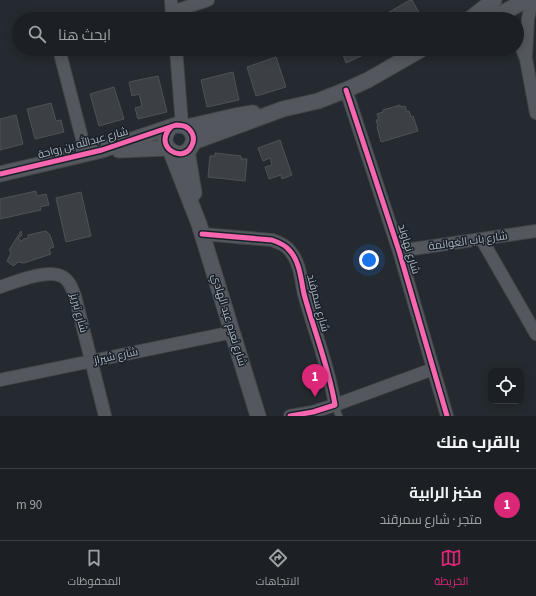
<!DOCTYPE html>
<html lang="ar">
<head>
<meta charset="utf-8">
<style>
	:root { --surface:#1c2024; --page:#25282c; --text:#f1f3f6; --muted:#a0a3a6; --line:#3a3e41; --accent:#db2777 }
	body { margin:0; font-family:"Source Sans 3",Cairo,sans-serif; background:var(--page); color:var(--text); direction:rtl }
	.controls { position:absolute; right:12px; bottom:12px; display:grid; overflow:hidden; border-radius:8px; box-shadow:0 2px 10px #0003 }
	.controls button { width:36px; height:36px; display:grid; place-items:center; padding:0; border:0; border-bottom:1px solid var(--line); background:var(--surface); color:var(--text); font:20px sans-serif }
	.you { position:absolute; left:369px; top:260px; width:14px; height:14px; margin:-10px; border:3px solid #fff; border-radius:50%; background:#1a73e8; box-shadow:0 0 0 6px #1a73e833 }
	.badge { display:grid; place-items:center; width:26px; height:26px; border-radius:50%; background:var(--accent); color:#fff; font-size:13px; font-weight:700 }
	.pin { position:absolute; translate:-50% -33px; filter:drop-shadow(0 1px 2px #0008) }
	.pin::after { content:''; position:absolute; top:21px; width:14px; height:12px; background:inherit; clip-path:polygon(0 0,100% 0,50% 100%) }
	.list { margin:0; padding:0; list-style:none }
	h2 { display:flex; justify-content:space-between; align-items:center; height:52px; margin:0; padding:0 16px; font-size:17px }
	h2 small { font-size:13px; font-weight:400; color:var(--muted) }
	.list li { display:grid; grid-template-columns:26px 1fr auto; gap:12px; align-items:center; box-sizing:border-box; height:72px; padding:0 16px; border-top:1px solid var(--line) }
	.list b { display:block; font-size:15px; white-space:nowrap }
	.list p { margin:0; font-size:13px; white-space:nowrap; color:var(--muted) }
	.list em { font-size:13px; font-style:normal; color:var(--muted) }
	.icon { flex:none; width:22px; height:22px; fill:none; stroke:currentColor; stroke-width:2; stroke-linecap:round; stroke-linejoin:round }
	.map { position:relative; flex:none; width:536px; height:416px; overflow:hidden; direction:ltr }
	.search { position:absolute; background:var(--surface); box-shadow:0 2px 10px #0003; left:12px; right:12px; top:12px; height:44px; display:flex; align-items:center; gap:10px; box-sizing:border-box; padding:0 14px; border-radius:22px; color:var(--muted); font-size:15px }
	.sheet { height:124px; background:var(--surface) }
	nav { display:flex; justify-content:space-around; align-items:center; box-sizing:border-box; height:56px; border-top:1px solid var(--line); background:var(--surface); font-size:11px; color:var(--muted) }
	nav a { display:grid; justify-items:center; gap:2px }
	nav .on { color:var(--accent) }
	.map>svg:first-child { display:block }
	.building { fill:#3c4045; stroke:#4d5257 }
	.lines { fill:none; stroke-linecap:round; stroke-linejoin:round }
	.service-casing { stroke:#42464a; stroke-width:8 }
	.minor-casing { stroke:#42464a; stroke-width:14 }
	.tertiary-casing { stroke:#42464a; stroke-width:17 }
	.service { stroke:#54585e; stroke-width:6 }
	.minor { stroke:#54585e; stroke-width:12 }
	.tertiary { stroke:#54585e; stroke-width:15 }
	.cycleway-casing { stroke:#1a2129; stroke-width:8 }
	.cycleway { stroke:#f766af; stroke-width:5 }
	.labels { text-anchor:middle; dominant-baseline:central; stroke-width:3; stroke-linejoin:round; paint-order:stroke }
	.street-label { font-size:11px; fill:#aeb7c1; stroke:#1a2129 }
</style>
</head>
<body>
<div class="map">
<svg width="536" height="416" viewBox="0 0 536 416">
	<rect width="100%" height="100%" fill="#252a30"/>
	<g class="building">
		<path d="M410,0H412L422,18L380,19L379,18Z"/>
		<path d="M341,49H376L346,63Z"/>
		<path d="M276,57L286,87L256,96L247,67Z"/>
		<path d="M233,72L239,100L207,107L201,80Z"/>
		<path d="M158,76L167,112L138,119L135,108L142,106L139,94L132,96L129,82Z"/>
		<path d="M114,87L124,119L99,126L90,94Z"/>
		<path d="M51,103L56,121L61,120L64,132L35,139L27,109Z"/>
		<path d="M400,105L401,107L405,106L407,112L409,111L411,117L413,116L418,131L381,142L377,127L378,126L376,120H379L377,114L383,112V110Z"/>
		<path d="M16,115L23,144L0,150V119Z"/>
		<path d="M280,140L292,175L282,179L281,175L269,179L265,167L272,165L270,158L263,161L258,148Z"/>
		<path d="M215,153L241,156V159H247L245,181L208,177L210,156H215Z"/>
		<path d="M36,191L37,196L46,194L49,205L40,207L41,210L0,219V199Z"/>
		<path d="M81,192L91,236L66,242L56,198Z"/>
		<path d="M21,231L22,235L18,239L22,241L23,239L28,238V235L46,231L50,235L54,247L49,249L51,254L24,263L18,262L16,264L13,266L7,261L11,253L9,250Z"/>
	</g>
	<g class="lines">
		<g class="service-casing">
			<path id="service" d="M335,405L339,416"/>
		</g>
		<g class="minor-casing">
			<g id="minor">
				<path d="M171,0L172,19"/>
				<path d="M172,12L208,0"/>
				<path d="M517,36L526,59L536,113"/>
				<path d="M59,49L86,154"/>
				<path d="M176,49L182,125"/>
				<path d="M526,54L528,19L532,0"/>
				<path d="M346,90L399,251L447,416"/>
				<path d="M202,234L272,240C278,242 286,245 290,251C300,262 301,280 304,294C314,331 329,367 335,405L313,412L290,416"/>
				<path d="M482,240L536,334"/>
				<path d="M399,251L536,231"/>
				<path d="M0,287C15,282 46,269 61,276C69,279 72,288 75,296L105,416"/>
				<path d="M0,380L233,332"/>
				<path d="M335,405L433,369"/>
			</g>
		</g>
		<g class="tertiary-casing">
			<g id="tertiary">
				<path d="M470,19L494,0"/>
				<path d="M488,19L508,10L526,0"/>
				<path d="M187,127L235,116L253,113"/>
				<path d="M193,142L283,109L318,101L346,90L368,80L422,49"/>
				<path d="M119,150L167,148"/>
				<path d="M187,151L194,193"/>
				<path d="M171,152L199,224L258,416"/>
				<path d="M0,174L102,150L176,125C183,125 188,126 192,133C194,137 194,141 192,145C184,165 152,147 171,127"/>
			</g>
		</g>
		<use href="#service" class="service"/>
		<use href="#minor" class="minor"/>
		<use href="#tertiary" class="tertiary"/>
		<g class="cycleway-casing">
			<g id="cycleway">
				<path d="M346,90L399,251L447,416"/>
				<path d="M0,174L102,150L176,125C183,125 188,126 192,133C194,137 194,141 192,145C184,165 152,147 171,127"/>
				<path d="M202,234L272,240C278,242 286,245 290,251C300,262 301,280 304,294C314,331 329,367 335,405L313,412L290,416"/>
			</g>
		</g>
		<use href="#cycleway" class="cycleway"/>
	</g>
	<g class="labels">
		<g class="street-label">
			<text transform="translate(83 143) rotate(-15)">شارع عبدالله بن رواحة</text>
			<text transform="translate(468 241) rotate(-8)">شارع باب الغوانمة</text>
			<text transform="translate(409 249) rotate(73)">شارع نهاوند</text>
			<text transform="translate(318 303) rotate(75)">شارع سمرقند</text>
			<text transform="translate(79 313) rotate(75)">شارع تبريز</text>
			<text transform="translate(229 320) rotate(73)">شارع نعيم عبد الهادي</text>
			<text transform="translate(116 356) rotate(-12)">شارع شيراز</text>
		</g>
	</g>
</svg>
<div class="controls">
<button><svg class="icon" aria-label="locate" viewBox="0 0 24 24"><circle cx="12" cy="12" r="6"/><path d="M12 2v4M12 18v4M2 12h4M18 12h4"/></svg></button>
</div>
<div class="you"></div>
<div class="pin badge" style="left:315px;top:397px">1</div>
<div class="search"><svg class="icon" aria-label="search" viewBox="0 0 24 24"><circle cx="10" cy="10" r="6"/><path d="M15 15l6 6"/></svg>ابحث هنا</div>
</div>
<section class="sheet">
<h2>بالقرب منك<small></small></h2>
<ul class="list">
<li><span class="badge">1</span><div><b>مخبز الرابية</b><p>متجر · شارع سمرقند</p></div><em>90 m</em></li>
</ul>
</section>
<nav>
<a class="on"><svg class="icon" aria-label="map" viewBox="0 0 24 24"><path d="M3 6l6-2 6 2 6-2v14l-6 2-6-2-6 2zM9 4v14M15 6v14"/></svg>الخريطة</a>
<a><svg class="icon" aria-label="directions" viewBox="0 0 24 24"><path d="M12 3l9 9-9 9-9-9zM9 14v-3h6M13 9l2 2-2 2"/></svg>الاتجاهات</a>
<a><svg class="icon" aria-label="saved" viewBox="0 0 24 24"><path d="M7 4h10v16l-5-4-5 4z"/></svg>المحفوظات</a>
</nav>
</body>
</html>
